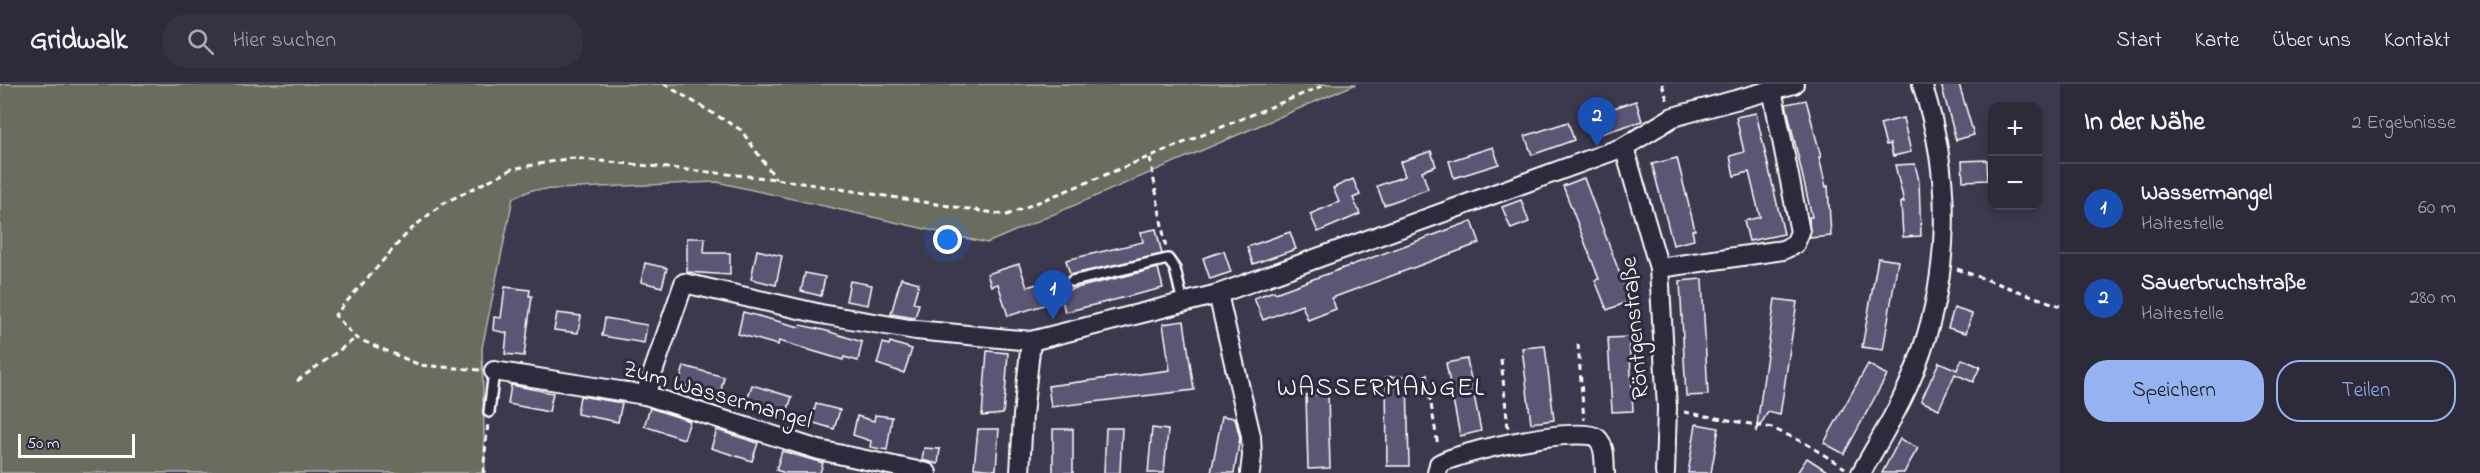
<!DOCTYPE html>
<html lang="de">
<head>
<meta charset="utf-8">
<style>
	:root { --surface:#2d2a3a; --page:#353242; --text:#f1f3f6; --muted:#a7a7af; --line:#484654; --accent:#95b2f1 }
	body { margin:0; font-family:"Indie Flower",sans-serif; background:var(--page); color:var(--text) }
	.controls { position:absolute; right:18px; top:18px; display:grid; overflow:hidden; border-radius:12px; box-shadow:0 3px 9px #0003 }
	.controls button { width:54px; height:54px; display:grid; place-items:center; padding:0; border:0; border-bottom:2px solid var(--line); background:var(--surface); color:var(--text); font:30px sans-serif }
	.scale { position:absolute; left:18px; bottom:15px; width:117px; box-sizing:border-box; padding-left:6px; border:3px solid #fff; border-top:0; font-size:16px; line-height:21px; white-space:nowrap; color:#fff; -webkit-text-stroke:4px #2f2a3d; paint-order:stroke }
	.you { position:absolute; left:948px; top:156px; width:21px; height:21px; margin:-15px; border:4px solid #fff; border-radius:50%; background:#1a73e8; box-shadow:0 0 0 9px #1a73e833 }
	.badge { display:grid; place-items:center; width:39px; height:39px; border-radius:50%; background:var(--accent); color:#fff; font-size:20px; font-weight:700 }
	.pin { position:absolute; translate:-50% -50px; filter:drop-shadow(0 2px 3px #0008) }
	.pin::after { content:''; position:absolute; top:32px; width:21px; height:18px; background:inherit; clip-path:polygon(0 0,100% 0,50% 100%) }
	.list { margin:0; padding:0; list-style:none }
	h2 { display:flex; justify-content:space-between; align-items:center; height:78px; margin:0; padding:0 24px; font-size:26px }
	h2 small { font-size:20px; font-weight:400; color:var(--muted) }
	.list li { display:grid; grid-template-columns:39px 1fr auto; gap:18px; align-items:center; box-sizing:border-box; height:90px; padding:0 24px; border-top:2px solid var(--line) }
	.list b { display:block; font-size:22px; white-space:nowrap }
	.list p { margin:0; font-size:20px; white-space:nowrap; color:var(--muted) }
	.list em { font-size:20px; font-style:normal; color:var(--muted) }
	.actions { display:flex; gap:12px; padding:18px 24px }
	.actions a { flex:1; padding:14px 0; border:2px solid var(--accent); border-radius:24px; text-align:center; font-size:21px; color:var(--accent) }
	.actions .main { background:var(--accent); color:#111 }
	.icon { flex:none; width:33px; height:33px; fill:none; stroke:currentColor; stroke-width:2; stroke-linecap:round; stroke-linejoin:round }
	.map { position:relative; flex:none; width:2060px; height:389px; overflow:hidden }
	header { display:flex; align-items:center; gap:36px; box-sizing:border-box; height:84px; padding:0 30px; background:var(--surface); border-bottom:2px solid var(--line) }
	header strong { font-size:28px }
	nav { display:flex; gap:33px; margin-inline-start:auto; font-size:21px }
	.search { width:420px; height:54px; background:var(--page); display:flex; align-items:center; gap:15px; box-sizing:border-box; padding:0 21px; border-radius:24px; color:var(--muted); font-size:22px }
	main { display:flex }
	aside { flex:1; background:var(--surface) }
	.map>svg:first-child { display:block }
	.green { fill:#696c5e; stroke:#b4b6ae; stroke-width:1.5 }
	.building { fill:#5b5775; stroke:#fff; stroke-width:1.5 }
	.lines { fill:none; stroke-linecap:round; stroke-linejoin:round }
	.lane-casing { stroke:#fff; stroke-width:14 }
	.street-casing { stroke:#fff; stroke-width:22 }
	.path { stroke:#fff; stroke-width:3; stroke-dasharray:6 4.5; stroke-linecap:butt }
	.lane { stroke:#2f2a3d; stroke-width:9 }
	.street { stroke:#2f2a3d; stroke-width:18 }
	.labels { text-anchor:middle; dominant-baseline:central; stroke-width:6; stroke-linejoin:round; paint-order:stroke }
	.street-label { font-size:24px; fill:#fff; stroke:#2f2a3d }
	.neighbourhood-label { font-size:26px; letter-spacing:1.5px; fill:#fff; stroke:#2f2a3d }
</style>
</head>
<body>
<header>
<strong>Gridwalk</strong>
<div class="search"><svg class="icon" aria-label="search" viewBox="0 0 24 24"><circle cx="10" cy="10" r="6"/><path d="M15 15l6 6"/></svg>Hier suchen</div>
<nav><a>Start</a><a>Karte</a><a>Über uns</a><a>Kontakt</a></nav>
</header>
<main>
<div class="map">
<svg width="2060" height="389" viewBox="0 0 2060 389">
	<rect width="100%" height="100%" fill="#3c384e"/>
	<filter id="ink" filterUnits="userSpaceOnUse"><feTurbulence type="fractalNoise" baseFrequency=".0167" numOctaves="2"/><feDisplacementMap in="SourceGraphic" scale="12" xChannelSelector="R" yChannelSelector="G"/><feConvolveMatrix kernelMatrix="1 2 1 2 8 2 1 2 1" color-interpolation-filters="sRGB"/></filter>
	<g filter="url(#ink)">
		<path class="green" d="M0,0H1356L987,159L717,98L532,106L513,114L482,264L485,389H0Z"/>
		<g class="building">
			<path d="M1941,0H1959L1974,51L1956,56Z"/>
			<path d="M1806,16L1821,73H1819L1826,103L1828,102L1831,152L1810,154L1809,133H1812L1786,20Z"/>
			<path d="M1636,17L1642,37L1597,51L1591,31Z"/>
			<path d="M1756,29L1784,150L1749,157L1744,137L1760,133L1749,88L1734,92L1730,72L1744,68L1736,33Z"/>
			<path d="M1903,34L1911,68L1893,72L1890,60L1886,61L1880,40Z"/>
			<path d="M1568,38L1574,56L1532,71L1525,52Z"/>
			<path d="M1493,63L1499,80L1454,94L1449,77Z"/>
			<path d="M1431,67L1436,82L1422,87L1428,105L1384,121L1377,102L1405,92L1400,78Z"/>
			<path d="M1677,74L1695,146H1692L1694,156L1673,161L1652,80Z"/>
			<path d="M1987,76L1988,96L1963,97L1962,77Z"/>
			<path d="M1915,80L1919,97L1921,152L1903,153L1901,118H1904L1895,81Z"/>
			<path d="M1584,94L1630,217L1607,226L1595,196L1599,195L1563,102Z"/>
			<path d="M1353,95L1360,111L1353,114L1360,130L1318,148L1310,130L1339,118L1333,104Z"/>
			<path d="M1521,116L1529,138L1511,145L1502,123Z"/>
			<path d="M1472,137L1480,159L1332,214L1336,225L1308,236L1302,221L1263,236L1254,214L1274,207L1275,209Z"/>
			<path d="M1156,145L1162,170L1070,191L1066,176L1143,158L1141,148Z"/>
			<path d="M1290,148L1296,165L1253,180L1247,163Z"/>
			<path d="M687,154H705L704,169H730V191L687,188Z"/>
			<path d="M757,166L782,172L776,201L751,195Z"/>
			<path d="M1224,167L1231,188L1210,195L1203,174Z"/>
			<path d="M1878,174L1898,177L1883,266L1862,263Z"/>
			<path d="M645,179L667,184L662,203L641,198Z"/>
			<path d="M1019,180L1027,203L1037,200L1044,221L1008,232L998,200L991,202L987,190Z"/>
			<path d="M1158,184L1163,204L1065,228L1060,208Z"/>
			<path d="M805,189L825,193L821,212L801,207Z"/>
			<path d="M901,194L919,199L913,219L919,220L915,234L891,230Z"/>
			<path d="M1702,195L1708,311L1686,312L1680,197Z"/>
			<path d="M850,197L872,201L868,221L846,217Z"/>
			<path d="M505,203L530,206L529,212H532L524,272L505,270L507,249L493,246L494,233L501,234Z"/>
			<path d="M1775,215L1797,218L1780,331L1768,328L1756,348Z"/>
			<path d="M1954,224L1972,230L1966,249L1948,244Z"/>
			<path d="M743,228L800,243L801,241L827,247L862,258L858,277L844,273L843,276L779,257L778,261L738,250Z"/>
			<path d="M557,229L581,232L578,249L554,246Z"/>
			<path d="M605,234L647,241L644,259L602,252Z"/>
			<path d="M1184,237L1194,306L1051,323L1048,302L1170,286L1163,240Z"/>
			<path d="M1629,253L1633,327L1612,328L1608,254Z"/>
			<path d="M890,258L912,265L904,289L877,280L883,259L889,261Z"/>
			<path d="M1545,262L1554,336L1531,339L1522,264Z"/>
			<path d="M987,267L1008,269L1006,299L1003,330L982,332Z"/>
			<path d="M1467,275L1481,347L1460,352L1446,279Z"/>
			<path d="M1962,275L1980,283L1973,298L1955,290L1939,325L1921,317L1939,278L1957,286Z"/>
			<path d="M1868,280L1887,291L1844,370L1824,359Z"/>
			<path d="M684,282L724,293L720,311L679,300Z"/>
			<path d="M1407,292L1409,382H1387L1386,293Z"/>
			<path d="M511,301L553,309L549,328L508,320Z"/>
			<path d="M752,301L792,313L786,331L746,319Z"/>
			<path d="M1328,310L1330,384L1308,385L1306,311Z"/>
			<path d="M580,312L622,319L618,338L577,330Z"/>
			<path d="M816,320L840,326L834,345L811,338Z"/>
			<path d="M650,324L690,337L684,355L644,342Z"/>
			<path d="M875,331L892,333L887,366L870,363L871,357L853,351L857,332L874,337Z"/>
			<path d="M1222,332L1235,334L1240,354L1234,389H1211Z"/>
			<path d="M1696,340L1719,344L1711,389H1688Z"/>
			<path d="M1106,344H1122L1120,389H1104Z"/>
			<path d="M1152,344L1168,346L1164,389H1148Z"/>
			<path d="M978,345H999L996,386L974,384Z"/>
			<rect x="1053" y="345" width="20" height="44"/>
			<path d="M717,346L758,359L752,377L711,364Z"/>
			<path d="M1900,355L1918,364L1907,383L1904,389H1882Z"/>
			<path d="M924,364L940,365L938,380L922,376Z"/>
			<path d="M782,367L823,379L820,389H785L776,386Z"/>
			<path d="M1807,374L1830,389H1797Z"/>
		</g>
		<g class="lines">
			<g class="lane-casing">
				<g id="lane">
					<path d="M1072,197L1168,175L1175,185L1183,219"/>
					<path d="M489,328L494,287"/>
				</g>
			</g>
			<g class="street-casing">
				<g id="street">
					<path d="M1624,63L1659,184L1667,324L1665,389"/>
					<path d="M1659,184L1783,166L1795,160L1800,148L1772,5"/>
					<path d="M1218,210L1251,352L1252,372L1250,389"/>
					<path d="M494,287L645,311L819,366L927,389"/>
					<path d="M645,311L684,199L821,230L916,246L1031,257L1218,210L1624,63L1673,33L1794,0"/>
					<path d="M1020,389L1023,331L1031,257"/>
					<path d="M1437,389L1439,380C1457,368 1581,341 1597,354C1606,362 1604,378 1605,389"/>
					<path d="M1861,389C1880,355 1902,320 1916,283C1951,191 1953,94 1922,0"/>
				</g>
			</g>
			<g class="path">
				<path d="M664,0L741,46L776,95"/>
				<path d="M1662,0L1668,18"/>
				<path d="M1150,74L1166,164"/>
				<path d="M1957,185L2060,222"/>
				<path d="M1578,260L1584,336"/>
				<path d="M1501,275L1508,344"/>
				<path d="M480,286L420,281L356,254L335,231L409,147L442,120L512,85L571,74L776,95L1007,131L1327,0"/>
				<path d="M1426,290L1438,362"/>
				<path d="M297,297L356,254"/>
				<path d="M1684,328L1772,344L1805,359L1845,384"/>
				<path d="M483,389L488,339"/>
			</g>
			<use href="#lane" class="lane"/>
			<use href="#street" class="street"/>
		</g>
	</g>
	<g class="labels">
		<g class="street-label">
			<text transform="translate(1636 244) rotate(-95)">Röntgenstraße</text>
			<text transform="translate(717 312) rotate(16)">Zum Wassermangel</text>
		</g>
		<g class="neighbourhood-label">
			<text x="1381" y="305">WASSERMANGEL</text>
		</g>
	</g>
</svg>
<div class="controls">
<button>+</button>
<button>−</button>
</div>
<div class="scale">50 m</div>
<div class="you"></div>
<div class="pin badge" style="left:1053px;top:236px;background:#1a4fb4">1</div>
<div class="pin badge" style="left:1597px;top:63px;background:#1a4fb4">2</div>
</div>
<aside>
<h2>In der Nähe<small>2 Ergebnisse</small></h2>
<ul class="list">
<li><span class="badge" style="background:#1a4fb4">1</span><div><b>Wassermangel</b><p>Haltestelle</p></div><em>60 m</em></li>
<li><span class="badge" style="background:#1a4fb4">2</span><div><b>Sauerbruchstraße</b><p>Haltestelle</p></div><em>280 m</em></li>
</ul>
<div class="actions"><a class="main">Speichern</a><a>Teilen</a></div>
</aside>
</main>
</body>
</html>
